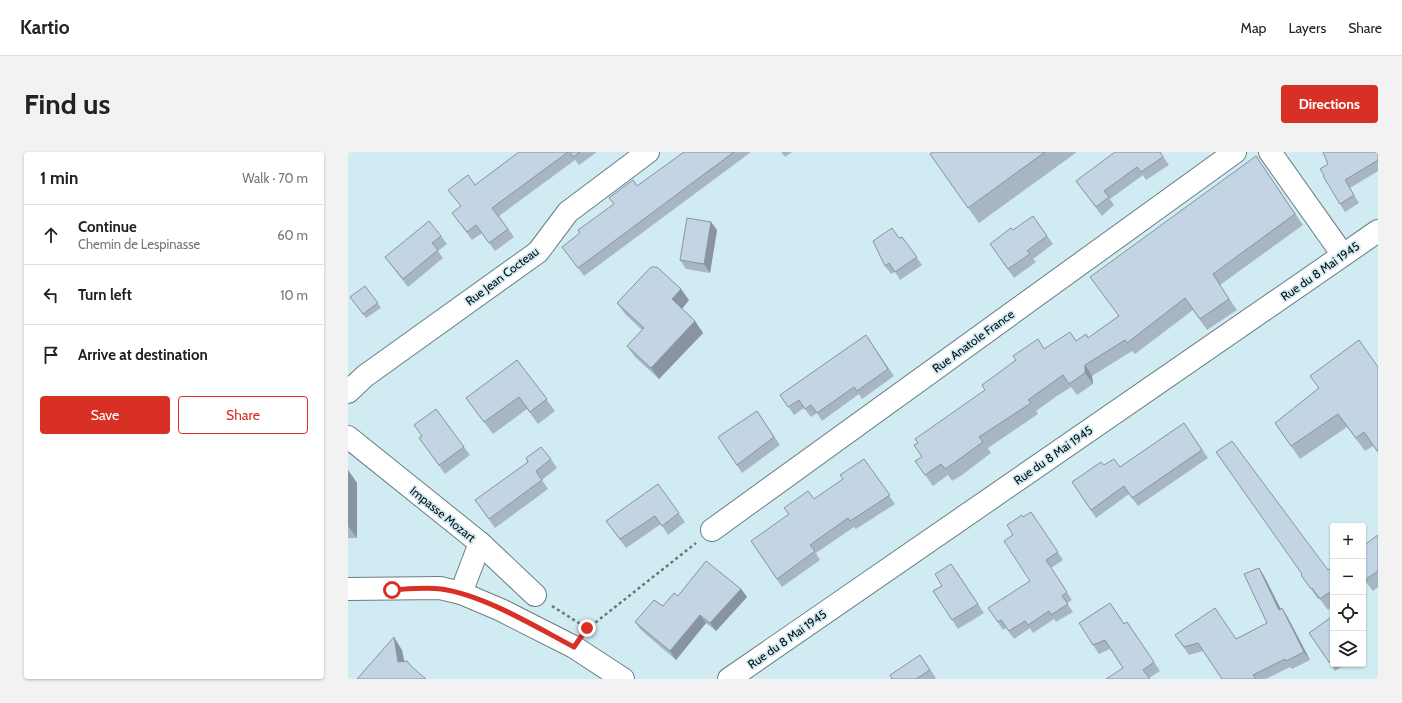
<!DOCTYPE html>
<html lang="en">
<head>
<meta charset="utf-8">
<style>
	:root { --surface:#fff; --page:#f2f2f2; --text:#222; --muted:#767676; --line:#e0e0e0; --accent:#d93025 }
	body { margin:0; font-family:Cabin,sans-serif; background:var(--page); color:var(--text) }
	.controls { position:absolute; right:12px; bottom:12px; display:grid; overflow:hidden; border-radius:4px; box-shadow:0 1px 3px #0004 }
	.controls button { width:36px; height:36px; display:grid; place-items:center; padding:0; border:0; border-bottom:1px solid var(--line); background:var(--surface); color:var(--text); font:20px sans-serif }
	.stop { position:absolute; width:12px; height:12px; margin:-9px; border:3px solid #d93025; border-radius:50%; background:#fff }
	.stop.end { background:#d93025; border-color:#fff; box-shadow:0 1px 4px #0008 }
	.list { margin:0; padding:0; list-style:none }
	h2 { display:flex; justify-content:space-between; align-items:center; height:52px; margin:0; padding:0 16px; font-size:17px }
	h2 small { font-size:13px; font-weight:400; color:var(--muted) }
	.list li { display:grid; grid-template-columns:26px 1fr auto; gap:12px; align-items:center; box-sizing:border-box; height:60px; padding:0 16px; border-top:1px solid var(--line) }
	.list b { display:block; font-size:15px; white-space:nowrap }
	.list p { margin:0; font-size:13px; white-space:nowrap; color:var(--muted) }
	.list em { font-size:13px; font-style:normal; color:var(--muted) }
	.actions { display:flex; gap:8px; padding:12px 16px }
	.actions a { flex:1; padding:9px 0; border:1px solid var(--accent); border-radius:4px; text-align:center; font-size:14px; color:var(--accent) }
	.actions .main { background:var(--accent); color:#fff }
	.icon { flex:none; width:22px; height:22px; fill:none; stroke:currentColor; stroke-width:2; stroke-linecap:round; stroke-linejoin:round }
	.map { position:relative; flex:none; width:1030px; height:527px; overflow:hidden; border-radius:4px }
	header { display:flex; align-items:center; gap:24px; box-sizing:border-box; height:56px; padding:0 20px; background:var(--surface); border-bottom:1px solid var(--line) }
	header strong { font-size:19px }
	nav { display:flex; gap:22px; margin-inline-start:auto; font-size:14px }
	.intro { display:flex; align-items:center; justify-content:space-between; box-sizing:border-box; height:96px; padding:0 24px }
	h1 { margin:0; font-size:28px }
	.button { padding:10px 18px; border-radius:4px; background:var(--accent); color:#fff; font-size:14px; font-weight:700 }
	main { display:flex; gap:24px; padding:0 24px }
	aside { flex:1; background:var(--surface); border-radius:4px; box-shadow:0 1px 3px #0004 }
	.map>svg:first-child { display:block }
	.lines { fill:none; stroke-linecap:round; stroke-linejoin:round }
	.minor-casing { stroke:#687f85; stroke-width:24 }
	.tertiary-casing { stroke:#687f85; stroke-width:24 }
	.path { stroke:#65767a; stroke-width:2.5; stroke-dasharray:3 3; stroke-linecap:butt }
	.minor { stroke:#fff; stroke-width:22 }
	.tertiary { stroke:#fff; stroke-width:22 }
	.wall { fill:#a8b6c4 }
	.shaded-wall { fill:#8894a0 }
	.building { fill:#c3d4e4; stroke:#8894a0 }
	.route { stroke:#d93025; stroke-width:5 }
	.labels { text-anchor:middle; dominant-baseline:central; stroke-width:3.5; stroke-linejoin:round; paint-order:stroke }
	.street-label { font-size:12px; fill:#050d0f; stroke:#d1ebf2 }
</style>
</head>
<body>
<header>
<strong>Kartio</strong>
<nav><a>Map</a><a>Layers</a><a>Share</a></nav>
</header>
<div class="intro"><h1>Find us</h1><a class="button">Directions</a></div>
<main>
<aside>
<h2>1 min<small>Walk · 70 m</small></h2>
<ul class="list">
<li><svg class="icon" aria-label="ahead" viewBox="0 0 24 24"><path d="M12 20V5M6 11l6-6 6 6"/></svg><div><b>Continue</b><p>Chemin de Lespinasse</p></div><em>60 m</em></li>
<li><svg class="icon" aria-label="left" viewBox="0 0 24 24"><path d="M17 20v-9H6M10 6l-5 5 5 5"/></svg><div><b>Turn left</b></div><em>10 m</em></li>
<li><svg class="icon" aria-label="arrive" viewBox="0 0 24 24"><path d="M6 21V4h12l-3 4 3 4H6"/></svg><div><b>Arrive at destination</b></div></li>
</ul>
<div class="actions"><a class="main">Save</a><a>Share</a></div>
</aside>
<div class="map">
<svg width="1030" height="527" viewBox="0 0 1030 527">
	<rect width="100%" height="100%" fill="#d1ebf2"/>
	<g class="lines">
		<g class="minor-casing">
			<g id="minor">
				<path d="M922,0L995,103"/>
				<path d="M0,240L17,224L190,100L220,60L300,0"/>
				<path d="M0,285L132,391L187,443"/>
				<path d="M364,378L887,0"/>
				<path d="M113,441L132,391"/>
				<path d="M381,527L1030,79"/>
			</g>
		</g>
		<g class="tertiary-casing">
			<path id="tertiary" d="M0,437L92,436L113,441L153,458L226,495L275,527"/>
		</g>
		<g class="path">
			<path d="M204,454L234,473"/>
			<path d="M238,478L348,391"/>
		</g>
		<use href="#minor" class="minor"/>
		<use href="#tertiary" class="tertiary"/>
	</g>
	<g class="wall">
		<path d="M171,0H249L231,13L227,8L151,64L166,85L147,99L134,81L124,88L104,61L112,55L127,33Z"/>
		<path d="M336,0H403L236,124L214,95L232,81L266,52L261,46L289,34Z"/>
		<path d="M433,0H444L437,5Z"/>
		<path d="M585,0H729L631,71L582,2Z"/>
		<path d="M812,0L821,13L798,28L795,23L762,47L766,53L754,64L728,29Z"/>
		<path d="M1030,0V19L1002,36L1011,51L997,60L992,52L976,23L980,12Z"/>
		<path d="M908,4L955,73L872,133L889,158L859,178L845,158L787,202L784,199L744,224L745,232L729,243L723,235L709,244L688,259L690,262L640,296L643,301L614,323L604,329L600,323L585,334L567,309L574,305L697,197L740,186L770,164Z"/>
		<path d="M685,64L705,92L685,107L688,110L666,126L642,92L665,78Z"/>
		<path d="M363,70L369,78L362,121L338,117L332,108Z"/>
		<path d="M93,84L99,92L90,99L95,106L60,135L43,113L37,105Z"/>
		<path d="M554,85L574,113L552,128L547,120L543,122L537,114L551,86Z"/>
		<path d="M17,134L33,156L18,166L2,145Z"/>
		<path d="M341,148L334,157L347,169L355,181L311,227L287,205L279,194L294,178L278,163L269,151Z"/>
		<path d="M518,183L546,224L514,247L511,242L474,269L469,261L463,265L456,256L446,263L432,243Z"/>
		<path d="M169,208L207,259L190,272L179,257L145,282L118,246Z"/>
		<path d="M1030,215V300L1025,294L1017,299L999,275L952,307L927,271Z"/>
		<path d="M88,257L122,303L97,322L71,286L74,284Z"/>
		<path d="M409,259L432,293L394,321L370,285Z"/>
		<path d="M836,271L860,306L790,354L781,342L748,366L724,330L756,313L772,315Z"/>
		<path d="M203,307L209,316L194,328L200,337L147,376L127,348Z"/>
		<path d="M516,307L547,352L508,377L506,375L468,401L472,408L434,435L403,389L441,362L466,347L495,327Z"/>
		<path d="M0,318L9,331V386H0Z"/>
		<path d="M310,332L337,370L320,383L313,372L278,396L258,369Z"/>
		<path d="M683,360L715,408L703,416L724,448L719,451L725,460L708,470L706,467L685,481L682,476L666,487L658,476L655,478L640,456L682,429L665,383L675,365Z"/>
		<path d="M1030,383V435L1025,439L1018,430L1015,433V394Z"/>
		<path d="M985,415V454L980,458L971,446L970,447L953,423L980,418Z"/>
		<path d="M911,416L916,424L933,457L939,464L962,508L944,517L942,515L918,527H874L855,499L841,503L827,483L888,487L919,471Z"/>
		<path d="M609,420L636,461L610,477L585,439L594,434Z"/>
		<path d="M393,437L399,445L368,479L358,471L328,508L293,478L287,470L315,454L330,444Z"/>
		<path d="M985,464V512H998L987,519L961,481Z"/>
		<path d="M779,470L812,519L801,526L775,516L762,497L751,502L745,493Z"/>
		<path d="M572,503L588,526L586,527H544Z"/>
	</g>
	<g class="shaded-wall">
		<path d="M363,70L369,78L362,121L356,112Z"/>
		<path d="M333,137L341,148L332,159L324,147Z"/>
		<path d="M347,169L355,181L311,227L303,216Z"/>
		<path d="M737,213L744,224L745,232L737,221Z"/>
		<path d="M0,318L9,331V386L0,374Z"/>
		<path d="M911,416L916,424L937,466L931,458Z"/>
		<path d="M393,437L399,445L368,479L362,471Z"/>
		<path d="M934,456L939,464L962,508L956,500Z"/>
		<path d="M352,463L358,471L328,508L322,499Z"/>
		<path d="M46,485L54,498L59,522L50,510Z"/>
	</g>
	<g class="building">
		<path d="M171,0H220L144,56L160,77L141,91L128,73L119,80L104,61L113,54L100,38L120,23L127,33Z"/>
		<path d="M222,0H232L225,5Z"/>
		<path d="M336,0H386L230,116L214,95L232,81L230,78L266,52L261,46L274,36L285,28L289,34Z"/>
		<path d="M585,0H697L620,56L582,2Z"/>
		<path d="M767,0H812L815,5L793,20L789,15L756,39L761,45L748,55L728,29Z"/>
		<path d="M975,0H1030V8L997,28L1006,43L992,52L975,24L976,23L972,17L980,12Z"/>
		<path d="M908,4L947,62L865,122L881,147L852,167L837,146L779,191L777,188L737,213V221L721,232L715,223L680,248L683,251L631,285L635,290L606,311L597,317L593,312L577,323L567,309L574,305L566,293L570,291L567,287L637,238L634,233L668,208L665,204L690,187L696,197L722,180L728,189L738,182L740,186L771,164L742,125Z"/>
		<path d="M685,64L699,84L679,99L682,102L660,117L642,92L663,76L665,78Z"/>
		<path d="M339,66L363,70L356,112L332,108Z"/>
		<path d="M81,69L93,84L84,91L90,98L55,127L37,105Z"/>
		<path d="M544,76L551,86L554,85L569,105L547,120L541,111L537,114L525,89Z"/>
		<path d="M303,115H309L333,137L324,147L347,169L303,216L279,194L296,176L269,151Z"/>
		<path d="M17,134L30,151L15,162L2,145Z"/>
		<path d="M518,183L540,217L509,239L506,235L469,261L463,253L457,257L451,248L440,255L432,243Z"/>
		<path d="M1011,188L1030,215V300L1016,280L1008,286L990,262L943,294L927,271L971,236L962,224Z"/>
		<path d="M169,208L199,247L182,260L171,245L136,270L118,246Z"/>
		<path d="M88,257L116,295L91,313L71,286L74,284L66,273Z"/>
		<path d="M409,259L426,285L389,313L370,285Z"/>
		<path d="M836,271L854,298L784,346L776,334L743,358L724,330L753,310L756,313L766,307L772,315Z"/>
		<path d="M884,289L980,418L985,415V438L972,447L964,436L963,437L953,423L954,422L868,300Z"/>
		<path d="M193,295L203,307L188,319L194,328L141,367L127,348L180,310L178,306Z"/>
		<path d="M516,307L542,343L502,369L500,366L462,393L467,399L429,427L403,389L441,362L436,356L460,339L466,347L495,327L492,323Z"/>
		<path d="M310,332L331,361L314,374L307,364L272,387L258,369Z"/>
		<path d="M683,360L710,400L698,408L719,440L714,444L720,452L703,463L701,459L680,473L677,469L661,479L653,468L650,470L640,456L682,429L656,389L665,383L659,373L674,363L675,365Z"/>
		<path d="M1030,383V419L1017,428L1015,425V394Z"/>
		<path d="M358,409L393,437L362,471L352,463L322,499L287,470L306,448L315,454L326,441L330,444Z"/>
		<path d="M603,412L630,452L604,468L585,439L594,434L587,422Z"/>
		<path d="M911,416L931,458L934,456L956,500L938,509L937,507L905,523L908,527H874L850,491L836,495L827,483L867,456L888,487L919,471L896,422Z"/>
		<path d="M762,451L776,472L779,470L806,510L795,518L802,527H758L775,516L757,488L745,493L731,471Z"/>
		<path d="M985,464V508L981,510L961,481Z"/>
		<path d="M46,485L50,510L59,509L64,515L78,527H9Z"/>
		<path d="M572,503L582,518L568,527H544L542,523Z"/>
	</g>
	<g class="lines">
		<path class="route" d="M44,438C60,437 78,435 93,437C136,443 188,475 226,495L239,476"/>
	</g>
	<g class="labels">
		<g class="street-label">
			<text transform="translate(972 119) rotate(-35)">Rue du 8 Mai 1945</text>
			<text transform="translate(154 124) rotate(-37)">Rue Jean Cocteau</text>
			<text transform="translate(625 189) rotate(-36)">Rue Anatole France</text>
			<text transform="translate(705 303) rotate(-35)">Rue du 8 Mai 1945</text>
			<text transform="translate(95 362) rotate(39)">Impasse Mozart</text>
			<text transform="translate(439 487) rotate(-35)">Rue du 8 Mai 1945</text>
		</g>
	</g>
</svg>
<div class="controls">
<button>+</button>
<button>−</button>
<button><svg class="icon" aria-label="locate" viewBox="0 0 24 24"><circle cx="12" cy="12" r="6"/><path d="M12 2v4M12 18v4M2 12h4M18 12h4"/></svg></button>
<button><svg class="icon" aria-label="layers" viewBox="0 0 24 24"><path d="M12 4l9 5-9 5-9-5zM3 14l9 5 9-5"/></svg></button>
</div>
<div class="stop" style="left:44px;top:438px"></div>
<div class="stop end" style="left:239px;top:476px"></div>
</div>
</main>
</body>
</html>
